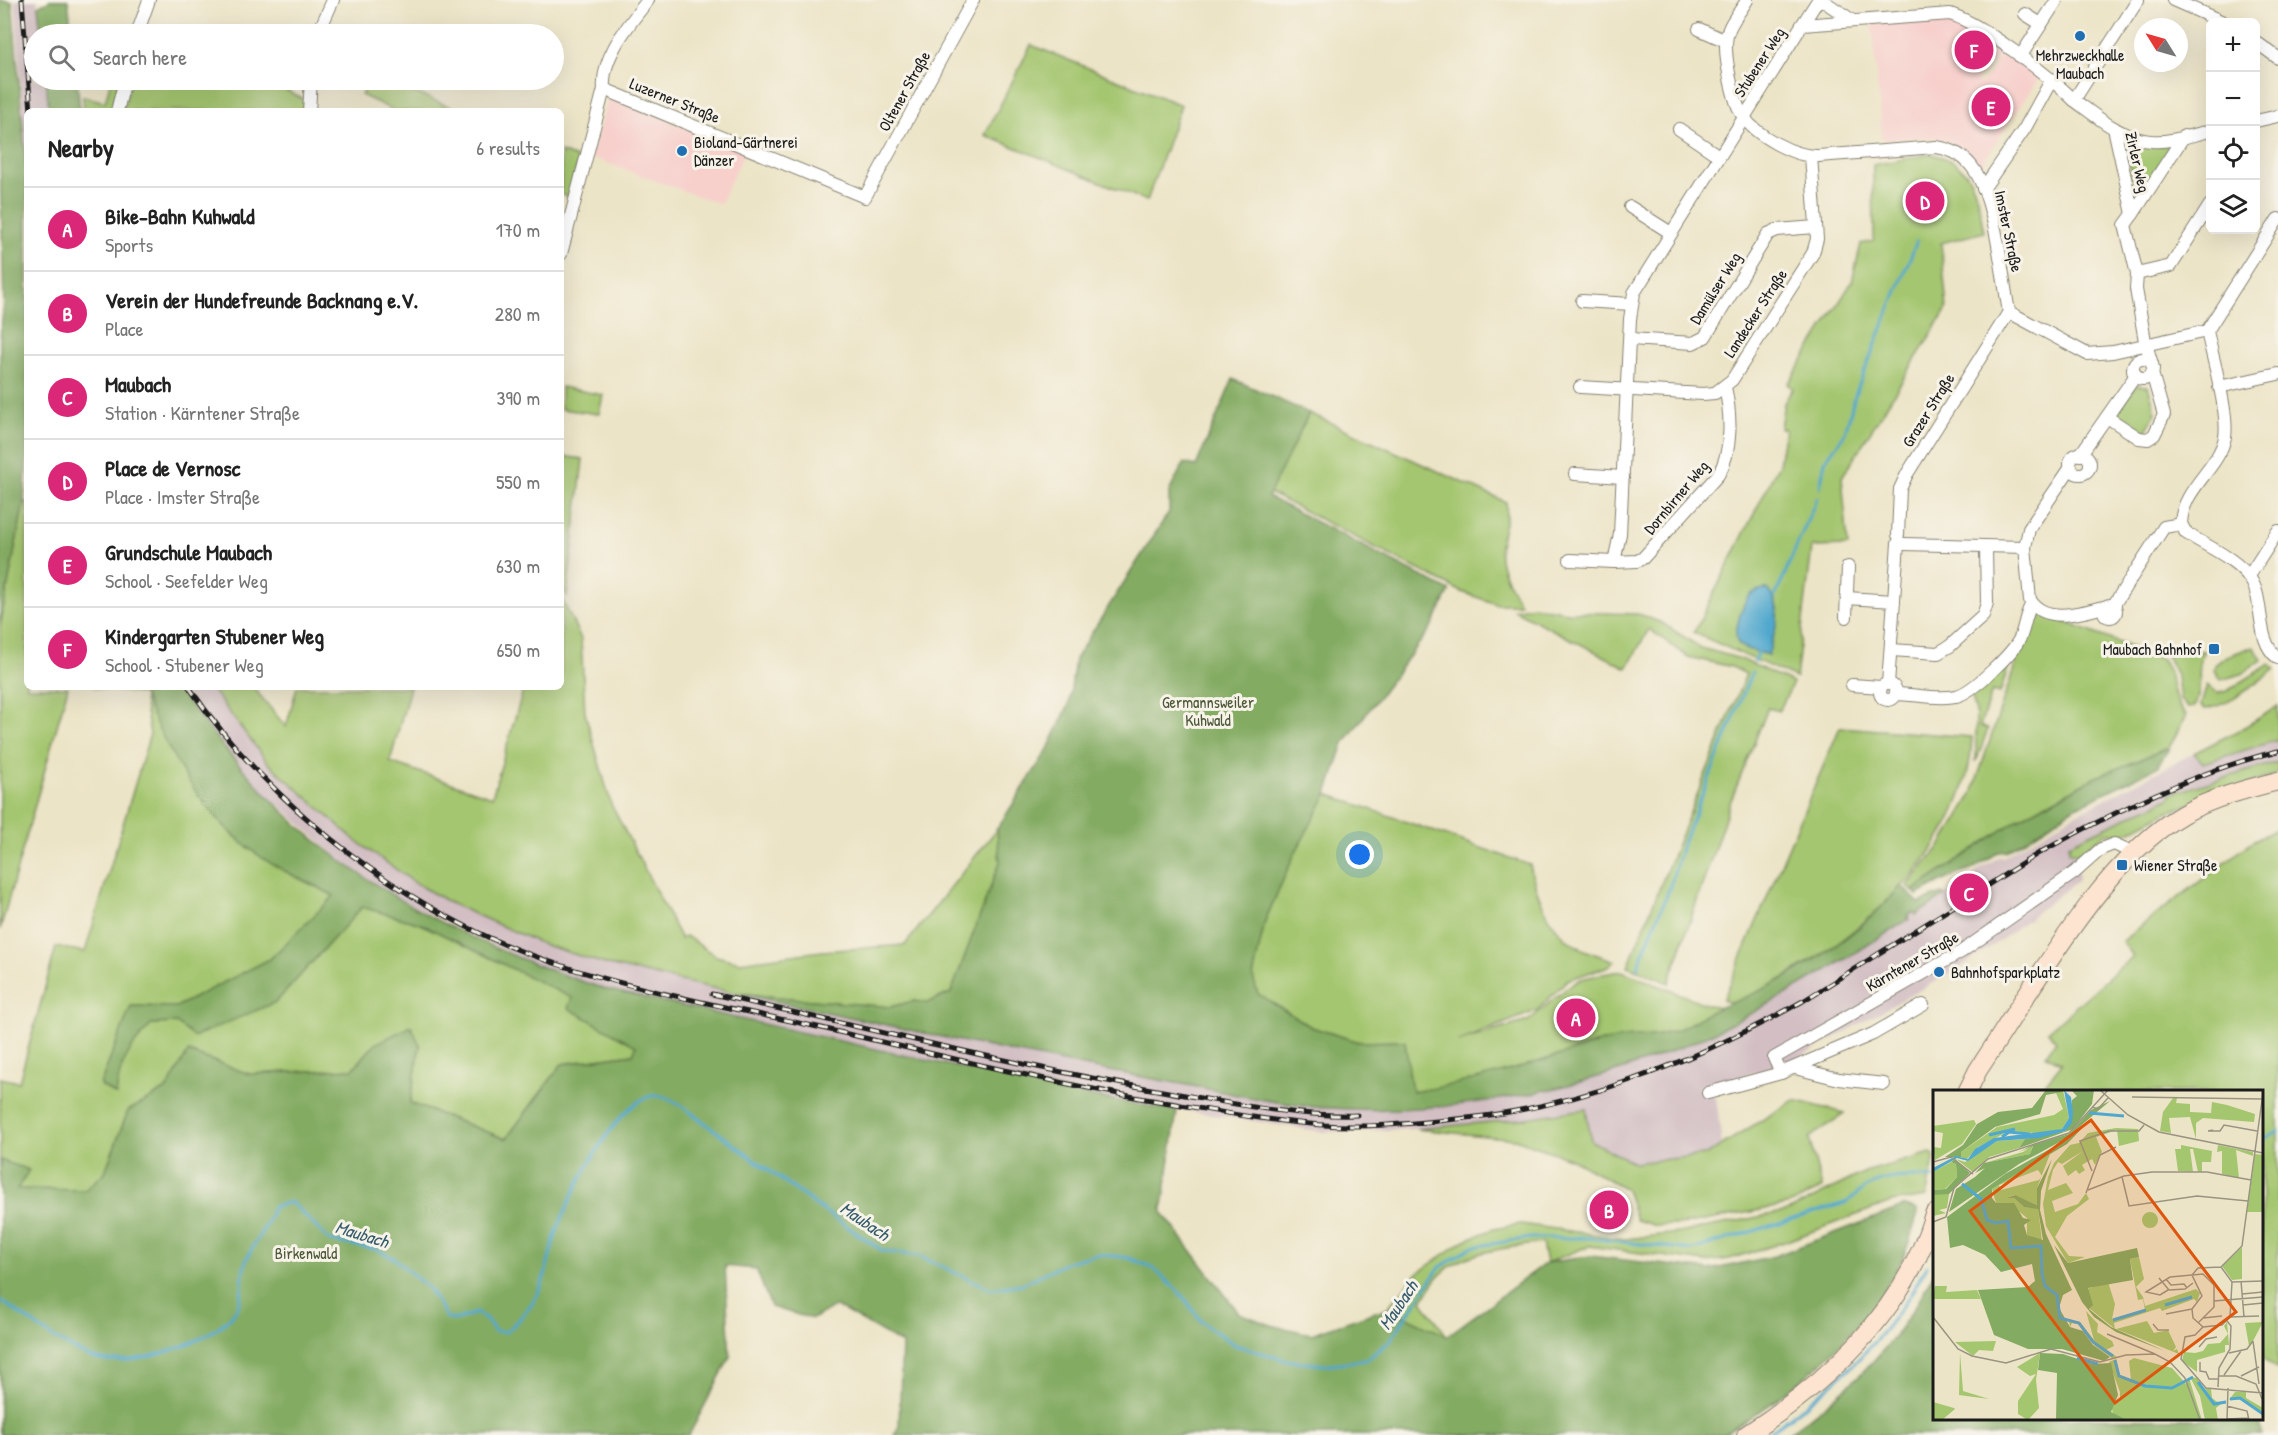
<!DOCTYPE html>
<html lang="en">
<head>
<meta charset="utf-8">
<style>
	:root { --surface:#fff; --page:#f6f6f6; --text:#222; --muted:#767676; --line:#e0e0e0; --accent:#db2777 }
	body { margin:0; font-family:"Patrick Hand",sans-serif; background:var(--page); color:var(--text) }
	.controls { position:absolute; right:18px; top:18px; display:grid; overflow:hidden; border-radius:9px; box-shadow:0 6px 24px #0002 }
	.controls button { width:54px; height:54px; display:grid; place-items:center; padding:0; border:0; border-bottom:2px solid var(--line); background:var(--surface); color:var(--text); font:30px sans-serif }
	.compass { position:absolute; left:2134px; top:18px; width:54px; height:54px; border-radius:50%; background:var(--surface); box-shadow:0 6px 24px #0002; rotate:307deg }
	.you { position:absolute; left:1360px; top:855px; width:21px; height:21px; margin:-15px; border:4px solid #fff; border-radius:50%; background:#1a73e8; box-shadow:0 0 0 9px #1a73e833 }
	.badge { display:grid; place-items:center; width:39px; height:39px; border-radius:50%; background:var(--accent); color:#fff; font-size:20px; font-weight:700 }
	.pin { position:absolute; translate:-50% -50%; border:3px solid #fff; box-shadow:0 2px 6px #0006 }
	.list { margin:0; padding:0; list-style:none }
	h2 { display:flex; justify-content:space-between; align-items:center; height:78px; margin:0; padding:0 24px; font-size:26px }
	h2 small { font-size:20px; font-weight:400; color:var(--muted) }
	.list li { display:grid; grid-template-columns:39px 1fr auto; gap:18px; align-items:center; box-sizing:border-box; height:84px; padding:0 24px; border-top:2px solid var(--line) }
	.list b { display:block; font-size:22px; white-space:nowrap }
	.list p { margin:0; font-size:20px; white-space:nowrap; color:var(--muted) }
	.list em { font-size:20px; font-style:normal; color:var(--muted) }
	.icon { flex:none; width:33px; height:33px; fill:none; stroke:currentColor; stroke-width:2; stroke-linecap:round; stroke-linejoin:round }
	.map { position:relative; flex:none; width:2278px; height:1435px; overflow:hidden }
	.search { position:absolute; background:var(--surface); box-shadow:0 6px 24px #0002; left:24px; top:24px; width:540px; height:66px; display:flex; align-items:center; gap:15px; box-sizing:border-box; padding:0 21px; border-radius:33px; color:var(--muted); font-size:22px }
	.panel { position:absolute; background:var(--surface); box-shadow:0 6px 24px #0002; left:24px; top:108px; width:540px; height:582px; border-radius:9px }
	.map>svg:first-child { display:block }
	.built { fill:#f7d0cc }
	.industrial { fill:#d2bec3 }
	.green { fill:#a4c66f; stroke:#607146; stroke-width:1.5 }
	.forest { fill:#83ab62; stroke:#50643f; stroke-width:1.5 }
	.water { fill:#51a8ce; stroke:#366275; stroke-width:1.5 }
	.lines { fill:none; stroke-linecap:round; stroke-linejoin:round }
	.stream { stroke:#51a8ce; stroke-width:3 }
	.street-casing { stroke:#848071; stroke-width:14 }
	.secondary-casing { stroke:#848071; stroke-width:20 }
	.street { stroke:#fff; stroke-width:12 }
	.secondary { stroke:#fde4d0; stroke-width:18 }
	.rail-casing { stroke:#1c1c1c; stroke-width:5 }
	.rail { stroke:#f7f3e8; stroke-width:3; stroke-dasharray:9; stroke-linecap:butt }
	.poi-dot { fill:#1f6fb2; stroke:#f7f3e8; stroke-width:2 }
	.labels { text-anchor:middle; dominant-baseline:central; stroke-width:6; stroke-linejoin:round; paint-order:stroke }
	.poi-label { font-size:16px; fill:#1c1c1c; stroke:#f7f3e8; text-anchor:start }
	.street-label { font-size:16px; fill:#1c1c1c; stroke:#f7f3e8 }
	.park-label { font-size:16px; fill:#4c5839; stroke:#f7f3e8 }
	.water-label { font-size:18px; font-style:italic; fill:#345b6c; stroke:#f7f3e8 }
	.inset-river { fill:none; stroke:#51a8ce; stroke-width:3 }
	.inset-road { fill:none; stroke:#999482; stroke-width:1.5 }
	.view { fill:#de560d; fill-opacity:0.15; stroke:#de560d; stroke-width:3 }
	.inset-edge { fill:none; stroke:#1c1c1c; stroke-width:3 }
</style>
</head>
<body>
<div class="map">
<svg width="2278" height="1435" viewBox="0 0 2278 1435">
	<rect width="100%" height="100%" fill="#f7f3e8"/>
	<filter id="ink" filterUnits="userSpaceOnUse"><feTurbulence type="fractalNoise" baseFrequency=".0167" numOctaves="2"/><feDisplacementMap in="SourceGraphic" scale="12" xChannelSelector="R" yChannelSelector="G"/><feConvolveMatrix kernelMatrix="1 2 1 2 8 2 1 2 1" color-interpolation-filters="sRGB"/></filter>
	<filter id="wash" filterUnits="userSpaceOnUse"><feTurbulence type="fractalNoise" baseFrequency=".008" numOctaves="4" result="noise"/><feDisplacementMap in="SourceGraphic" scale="24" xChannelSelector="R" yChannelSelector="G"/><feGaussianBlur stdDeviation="1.35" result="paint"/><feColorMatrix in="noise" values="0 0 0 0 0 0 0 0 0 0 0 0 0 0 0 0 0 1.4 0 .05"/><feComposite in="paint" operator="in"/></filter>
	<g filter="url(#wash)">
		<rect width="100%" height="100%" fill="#ece4c6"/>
		<g class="built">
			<path d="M1952,18L2001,51L1993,64L1988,63L1976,82L1981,84L2003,52L2040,76L1981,165L1948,143L1934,138L1882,140L1872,21Z"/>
			<path d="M609,97L745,151L720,204L590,157Z"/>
		</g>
		<g class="industrial">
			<path d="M15,0H37L41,34H34V80H46L49,111H27V174Z"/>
			<path d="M177,687H210L268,763L356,841L414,882L450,903L542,944L608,965L924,1031L1413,1107L1503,1099L1543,1092L1612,1073L1685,1046L1743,1019L1812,979L1908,920L1907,917L1914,912L1916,915L1969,880L1977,873L1976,871L2001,856L2003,857L2072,816L2194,753L2203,763L2278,740V762L2171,793L2172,797L2069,844V851L2077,854L2078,880L2002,939L1959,968L1788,1064L1698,1087L1716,1097L1722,1143L1707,1155L1633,1163L1591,1141L1586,1109L1513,1120L1416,1129L1323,1132L1079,1094L605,989L550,971L463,931L390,894L345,864L252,781Z"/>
		</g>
		<g class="green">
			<path d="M1031,45L1181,105L1147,201L985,135Z"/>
			<path d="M111,80H120L112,111H84L83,96L105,102Z"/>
			<path d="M130,80H266L305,100L307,111H123Z"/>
			<path d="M370,80H383L461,111H395L361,95Z"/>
			<path d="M2127,145H2173L2136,200Z"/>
			<path d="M561,152L579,159L569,197L561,194Z"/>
			<path d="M1930,154C1976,163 1976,193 1984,232L1941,243L1947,309L1842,477L1848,546L1812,547L1796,678L1694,633L1779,464L1785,429L1780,428L1784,403L1793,388L1788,384L1852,282L1861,244L1874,241L1873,165Z"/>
			<path d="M2136,385L2148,386L2156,413L2144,434L2114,417Z"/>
			<path d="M561,387L603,395L599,414L561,409Z"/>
			<path d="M1309,413L1506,502C1508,518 1503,529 1500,545C1497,567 1510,585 1520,604H1496L1462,592L1269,493Z"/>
			<path d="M561,456L583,459L567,596L561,585Z"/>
			<path d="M24,502H27V687H68L0,930V626Z"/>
			<path d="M561,597L581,639L585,713L611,804L681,939L686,936L716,956L740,962L822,951L905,945L997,829L1000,862L951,993L927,1003L914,1001L890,1007L735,993L608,965L542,944L450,903L414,882L356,841L268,763L210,687H253L286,727L297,687H410L390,762L492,797L524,687H561Z"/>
			<path d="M1533,606L1568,612L1639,614L1662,623L1701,648L1741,659L1793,683L1779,711L1768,708L1730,803L1669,983L1628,966L1746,674L1732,667L1688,657L1649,629L1627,668L1514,610Z"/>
			<path d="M2033,612L2041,613L2162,659C2175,676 2170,700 2186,715L2168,750L2165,749L2094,778L2020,818L1913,891L1907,886L1943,843L1972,794Z"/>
			<path d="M2254,646L2262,660L2241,674L2221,680L2214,670L2215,665L2225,657Z"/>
			<path d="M2204,651C2194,669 2205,689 2194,706L2187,708L2180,699L2177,677L2166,655Z"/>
			<path d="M2008,659L2010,661L2000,693L1992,691L1980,726L1988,729L1976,762V712L1971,693Z"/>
			<path d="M2270,664L2275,669C2254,684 2231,706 2205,709L2201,705L2207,685L2217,693L2227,691Z"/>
			<path d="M93,687H140C163,742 211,823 261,857C284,873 310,884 335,896L270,959L176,1007L131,1006L100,1085L116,1095C119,1062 130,1047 152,1024L176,1023L276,1002L362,907L421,924L573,998L568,1008L637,1046L633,1054L562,1064L506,1139L410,1103L420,1045L375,1044L353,1069L249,1074L188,1052L167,1089L128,1111L105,1172L85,1190L16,1189L28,1171L0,1160V1078L19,1082L56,947L85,952L150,734L143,694Z"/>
			<path d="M2278,706V740L2203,763L2194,753L2243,728Z"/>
			<path d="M1840,727L1972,737C1968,862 1836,955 1734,1004L1723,1000Z"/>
			<path d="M2278,762V774L2167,812L2125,834L2106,833L2077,854L2069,851V844L2171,797L2170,794Z"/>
			<path d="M1327,794L1530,865C1535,890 1547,923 1568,940C1581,951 1599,955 1615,961L1606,967L1567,980L1538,1010L1457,1042L1528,1021L1568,987L1581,979L1603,974L1622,971L1708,1005L1721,1007L1676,1031L1642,1039L1604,1041L1545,1061L1459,1085L1411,1092L1405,1041L1359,1042L1311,1027L1257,994L1252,977L1265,921L1294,855Z"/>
			<path d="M2278,828V1370L2262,1358V1092H2042L2038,1088L2045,1084L2062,1063L2046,1055L2056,1041L2048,1031L2133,956L2122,941L2249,844Z"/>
			<path d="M1794,1100L1845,1113L1809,1138L1822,1188L1791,1204L1689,1224L1656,1226L1636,1220L1626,1189L1572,1159L1515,1139L1416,1129L1513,1120L1586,1109L1591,1141L1634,1163L1706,1155Z"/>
			<path d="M1931,1153L1934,1155V1161L1926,1197L1891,1202L1784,1242L1729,1259L1706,1262L1589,1246L1546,1263L1542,1243C1510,1248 1465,1250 1441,1274C1433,1282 1428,1292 1422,1301L1447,1336L1387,1308L1419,1272L1465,1240L1494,1229L1521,1224L1625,1239L1679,1233L1788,1211L1865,1172Z"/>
		</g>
		<g class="forest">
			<path d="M0,0L12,2L27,174V455L24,502L0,626V339L4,303L0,158Z"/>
			<path d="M50,0H68L72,34H41L38,6Z"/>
			<path d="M46,80H77L80,111H49Z"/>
			<path d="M1233,379L1309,413L1268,497L1450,591L1430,629L1344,743L1327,794L1294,855L1265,921L1253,977L1258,994L1311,1027L1359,1042L1405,1041L1412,1092C1477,1082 1538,1062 1601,1042C1625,1034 1652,1040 1677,1030C1692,1024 1706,1012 1721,1007C1787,983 1855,939 1901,886L1919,903L1942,894L1945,896L1916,915L1914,912L1907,916L1909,919C1813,980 1717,1041 1608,1074C1520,1101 1421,1114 1328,1108C1279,1105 1230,1093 1182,1084C1032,1059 884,1023 735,993L890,1007L914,1001L927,1003L951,993L1000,862L997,829L1047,751L1069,704L1075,659L1169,512V492L1184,463L1196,466Z"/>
			<path d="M140,687H177C225,752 281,818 347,865C424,920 515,960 605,989L1079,1094L1177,1111L1162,1212L1239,1313L1271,1325L1311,1334L1387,1308L1447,1336L1546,1263L1590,1256L1710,1270L1775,1256L1905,1206L1918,1210V1213C1912,1233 1906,1254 1895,1273C1860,1337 1786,1399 1722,1435H894L899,1426L902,1344L836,1306L812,1319L771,1307L756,1269L725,1266L730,1357L689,1435H0V1160L29,1170L17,1189L85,1190L105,1172L128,1111L167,1089L188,1052L249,1074L353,1069L375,1044L411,1026L420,1045L410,1103L506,1139L562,1064L633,1054L636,1046L568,1008L572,998L421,924L362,907L276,1002L194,1037L176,1023L152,1024C130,1047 119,1062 116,1095L100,1085L131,1006L176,1007L270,959L334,896C311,882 284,873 261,857C203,818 166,750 140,687Z"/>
			<path d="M2165,749L2168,750L2157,767L2076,807L2024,841L2006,851L1999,852L1971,870L1955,875L1917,895L1913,891L2020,818L2094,778Z"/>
			<path d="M1934,1272V1418L2260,1419L2262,1435H1786C1832,1402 1878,1364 1909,1316C1919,1302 1926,1286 1934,1272Z"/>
		</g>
		<path class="water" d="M1768,589C1785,609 1775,631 1768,655C1760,651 1743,651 1738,643C1732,635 1743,601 1750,595C1756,590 1761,589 1768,589Z"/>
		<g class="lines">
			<g class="stream">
				<path d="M1820,488L1825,461L1845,433L1855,395L1917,241"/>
				<path d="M1775,597L1817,498"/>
				<path d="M1755,661L1759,651"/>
				<path d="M1637,968L1670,887L1682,845L1752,672"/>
				<path d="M2262,1140L2278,1131"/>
				<path d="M0,1300C28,1319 65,1350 97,1359C131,1369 220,1341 237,1308C245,1293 240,1278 245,1264C251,1244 267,1230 273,1207L291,1202L330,1241L375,1249L394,1258L429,1289L447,1318L455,1320L476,1313L485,1318L495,1331L506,1332C518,1321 531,1308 538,1293C549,1271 550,1245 560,1223C573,1192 621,1088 661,1096C668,1098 676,1103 682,1106L817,1206L883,1251L919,1256L991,1289L1022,1284L1068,1262L1098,1254L1129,1258L1153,1268L1179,1292L1203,1323L1235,1345L1285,1360L1322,1365L1366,1360L1389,1342L1439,1268L1471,1247L1530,1238H1590L1692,1250L1848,1202C1873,1176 1900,1175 1934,1178"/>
				<path d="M1765,1435C1836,1385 1885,1343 1927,1266"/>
			</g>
		</g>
	</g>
	<g filter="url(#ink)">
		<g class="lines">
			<g class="street-casing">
				<g id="street">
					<path d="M1747,0C1741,11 1729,23 1727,36C1723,53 1733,102 1743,116C1756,136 1795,157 1818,156L1936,147C1952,149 1966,157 1975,171C1995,201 2002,274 2009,312L2087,354L2113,352L2207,331"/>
					<path d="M1822,0L1853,21"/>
					<path d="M2138,0L2074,100C2096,116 2122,139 2151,141C2169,143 2192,135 2210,131"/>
					<path d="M2173,0L2223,22"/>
					<path d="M2025,14L2041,24"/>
					<path d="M1802,25L1818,0"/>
					<path d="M1699,29L1726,41"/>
					<path d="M137,34L149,0"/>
					<path d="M318,34L333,0"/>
					<path d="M2256,42L2278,58"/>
					<path d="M2020,57L2057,0"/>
					<path d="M604,89L865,197L973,0"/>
					<path d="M117,111L125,80"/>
					<path d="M309,111L311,80"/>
					<path d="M2256,121L2278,116"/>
					<path d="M2114,128L2133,214L2125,225L2137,274L2136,289L2145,341L2152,364"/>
					<path d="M1679,129L1719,156"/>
					<path d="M1983,189L2025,128L2052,79"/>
					<path d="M1630,207L1671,233"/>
					<path d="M2133,214L2184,136"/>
					<path d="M2278,219L2207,331C2212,356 2229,413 2225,437C2219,469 2182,488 2181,524L2186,533C2206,546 2238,559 2251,580C2265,602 2255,641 2278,658"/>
					<path d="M561,254L604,89C601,56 629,25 648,0"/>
					<path d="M2137,274L2171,266L2210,205"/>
					<path d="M1582,301L1631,304"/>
					<path d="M1630,339L1693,343L1705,337L1768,234L1777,230L1816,227"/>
					<circle cx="2143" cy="369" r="10"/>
					<path d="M1580,387L1703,394L1715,393L1732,380L1813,253L1817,239L1811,156"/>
					<path d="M1725,387C1731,414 1733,451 1718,475L1643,558L1637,561L1614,562L1620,534L1630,319L1634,293L1802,25L1950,14C1982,24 2048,75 2074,100"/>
					<path d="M2219,387L2278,374"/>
					<path d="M2107,417L2139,438L2148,439L2154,435L2164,415L2152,373"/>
					<circle cx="2080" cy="464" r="10"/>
					<path d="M2080,455L2136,375"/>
					<path d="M2071,467L2029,529L2025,547L2030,600C2046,625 2084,612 2107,606"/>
					<path d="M1575,474L1623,477"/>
					<path d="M1898,535L1900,489L1907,474L2009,312"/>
					<path d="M1903,544L2025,547"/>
					<path d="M1570,560L1614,562"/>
					<path d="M2249,576L2278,531"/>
					<path d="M1847,598L1894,601"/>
					<circle cx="2110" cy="611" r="6"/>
					<path d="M2113,606L2164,527L2181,524"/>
					<path d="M1846,617L1848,567"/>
					<path d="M1891,650L1938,653L1950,646L1983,616L1987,603L1986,548"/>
					<circle cx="1888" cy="692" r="8"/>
					<path d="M1888,684L1898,543"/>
					<path d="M1852,685L1881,687"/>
					<path d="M1896,694C1914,694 1938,700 1956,696C1972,693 2013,653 2020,638C2025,627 2025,615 2032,603"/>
					<path d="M1795,1068L1839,1079L1884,1084"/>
					<path d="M1781,1073L1873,1034L1923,1005"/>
					<path d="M1708,1093L1781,1073L1774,1058L1961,952L2074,873L2101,849L2114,844L2134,853"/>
				</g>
			</g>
			<g class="secondary-casing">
				<g id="secondary">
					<path d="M1967,1092L1978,1070C2030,993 2103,859 2183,814C2212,798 2246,789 2278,781"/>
					<path d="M1746,1435C1828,1382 1906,1310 1934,1214"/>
				</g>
			</g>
			<use href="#street" class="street"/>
			<use href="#secondary" class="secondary"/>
			<g class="rail-casing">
				<g id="rail">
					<path d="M22,0L31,111"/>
					<path d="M189,687C257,787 359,872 467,927C573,981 698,1000 813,1026C922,1051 1030,1078 1140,1098C1201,1108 1262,1121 1323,1125C1363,1128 1407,1124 1447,1120C1574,1110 1692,1063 1803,1001L2039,853C2114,812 2194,772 2278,751"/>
					<path d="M712,994C864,1027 1015,1066 1168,1092C1230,1103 1294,1117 1357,1115"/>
				</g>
			</g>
			<use href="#rail" class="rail"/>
		</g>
	</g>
	<g class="poi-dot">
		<circle cx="2080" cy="36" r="6"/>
		<circle cx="682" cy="151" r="6"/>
		<rect x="2208" y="643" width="12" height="12" rx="3"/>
		<rect x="2116" y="859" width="12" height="12" rx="3"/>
		<circle cx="1939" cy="972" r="6"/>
	</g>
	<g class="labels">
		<g class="poi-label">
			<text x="2080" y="55" text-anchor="middle">Mehrzweckhalle<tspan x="2080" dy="18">Maubach</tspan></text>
			<text x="694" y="142">Bioland-Gärtnerei<tspan x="694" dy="18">Dänzer</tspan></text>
			<text x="2202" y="649" text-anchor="end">Maubach Bahnhof</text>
			<text x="2134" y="865">Wiener Straße</text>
			<text x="1951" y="972">Bahnhofsparkplatz</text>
		</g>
		<g class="street-label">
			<text transform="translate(1759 62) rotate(-57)">Stubener Weg</text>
			<text transform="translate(904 91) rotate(-61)">Oltener Straße</text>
			<text transform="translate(675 100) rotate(22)">Luzerner Straße</text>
			<text transform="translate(2138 162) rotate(77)">Zirler Weg</text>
			<text transform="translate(2009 231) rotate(78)">Imster Straße</text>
			<text transform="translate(1715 288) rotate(-58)">Damülser Weg</text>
			<text transform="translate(1755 313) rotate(-57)">Landecker Straße</text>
			<text transform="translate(1928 410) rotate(-58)">Grazer Straße</text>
			<text transform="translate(1676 497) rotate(-50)">Dornbirner Weg</text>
			<text transform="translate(1912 961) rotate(-30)">Kärntener Straße</text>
		</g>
		<g class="park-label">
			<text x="1208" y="702">Germannsweiler<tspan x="1208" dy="18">Kuhwald</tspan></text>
			<text x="306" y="1253">Birkenwald</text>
		</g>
		<g class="water-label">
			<text transform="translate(865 1221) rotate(34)">Maubach</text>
			<text transform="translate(362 1234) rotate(17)">Maubach</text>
			<text transform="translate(1398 1305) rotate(-56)">Maubach</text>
		</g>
	</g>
	<g transform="translate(1933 1090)">
		<rect width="330" height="330" fill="#ece4c6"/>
		<path d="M130,0L136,28L129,39L112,44L76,41L45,57L33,70L28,67V62L64,37L121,25L130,19L123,3ZM240,8H244L243,13L257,14V22L278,23L279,12L294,15L322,24L321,32L270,28L263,33V49L257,27L236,28L238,43L227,41L230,22ZM41,30L43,34L29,54L2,70L0,57L8,58L10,43L0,41V36ZM183,38L205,39L206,51L186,56L184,40L163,47L169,62L162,75L159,69L149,75L152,80L146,84L143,80L135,86L130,76L150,61L129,74L125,72L120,80L115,100L133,93L140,103L119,111L122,122L145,114L153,103L156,109L134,126L122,147L136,166L152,167L135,173L113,136L110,114L115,87L121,73L137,55L146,53L155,43ZM92,49L86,58L56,67L40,82L23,69L32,72L64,51ZM100,55L97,64L51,73L90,62ZM248,55L279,61L278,72H269V82H265L260,59H257L260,82L245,81L242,59H248ZM285,55L320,62V66L303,60L306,88L289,84V61L284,62ZM117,64L104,98V115L81,105L73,108H81L91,117L105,118L109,151L94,145V128L77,114L63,113L59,99ZM105,80L109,86L106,90L68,100L66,95ZM322,64L330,65V122H314ZM18,72L23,74L24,87L12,99L0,100V82ZM8,103L16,104L14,118L6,120L13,123L0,126V105ZM209 130a8 8 0 1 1 16 0a8 8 0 1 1-16 0ZM309,157V189L299,190L289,176ZM206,167L211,189L203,197L210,207L212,216L263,199L267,203L264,212L261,209L229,221L227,218L181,233L182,239L156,218L154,199L175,192L182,214L179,229L212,220L210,209L205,210L197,169ZM2,196H14L13,202L44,200L48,209H0ZM153,221L165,234L164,242L179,251L181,256L173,260L184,267L179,268L162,256L145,234L139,233L137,237L136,230L147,232L161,250ZM214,231L221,243L235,240L243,257L240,261L244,259L246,264L183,239ZM294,232L296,255H292V262L264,270V282L249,271L251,262L262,263L270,261L275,254L287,253L295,244L291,236ZM330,232L320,251L316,256L312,233ZM63,251L60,261L46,260L40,266L22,252ZM27,263L30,301L56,309L26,305ZM107,263L103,290L106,318L95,330L85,324V311L103,284L97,286L84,277ZM201,268L239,278L253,294L256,288L269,330H194L180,324L178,314L187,311V302L176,272L183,269L187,286L198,290L196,271ZM257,287L264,288L274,303L272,298L278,299L279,308L287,314L293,310L283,318L285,330H272L267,306ZM302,302H313V308L330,318V324L307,309L296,310ZM0,312L21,318L22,319L9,330H0Z" fill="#a4c66f" fill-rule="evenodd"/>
		<path d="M113,0H129V2L113,5L107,24L62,37L28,62V67H12L30,55L44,34L65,22L99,18ZM161,0L159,14L140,39L86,58L92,49L132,41L139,29V10L144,6L139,1ZM177,11L132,49L86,74L16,122L23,99L42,87L52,78L42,83L51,73L97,64L100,56L86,62L99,55L136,44L158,20ZM158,29L134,54L59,99V108L63,113H81L90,128L98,130L91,135L94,145L110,150L105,119L91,117L81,108H73L82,105L104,115V98L119,69L108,101L107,120L113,144L139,200L130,205L126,218L137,237L150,241L160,255L177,267L171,271L129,259H95L61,245L45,200L95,197L102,191L99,174L68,182L52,165L30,155L17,158L14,127L72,84L133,50ZM22,69L37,83L16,104L0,105V100L13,99L24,87L23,74L18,72ZM121,155L135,173L204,158L206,167L197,169L200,190L155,198L160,215L156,219L178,237L232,261L183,242L161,227L149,212ZM107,263L130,264L160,274L178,273L185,305L178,322L194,330H123L124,283L105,280Z" fill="#83ab62"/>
		<path d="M131,0L138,7L140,22L139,33L132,41L106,48L64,51L35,71L24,68L0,82V78L23,66L35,69L42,59L61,48L129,39L136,28Z" fill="#51a8ce"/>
		<path class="inset-river" d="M156,23L191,26M56,45L82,39M69,47L76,42L97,44M29,94L48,109L54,130L63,133L75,131L78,158L108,156L109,184L112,196L124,205L127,228L146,233L160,252L180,266M232,215L259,207M180,230L213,220M144,268L165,274M182,270L186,286L212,296L239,298L260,287M265,292L281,314L293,312M297,309L307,308L330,324"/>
		<path class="inset-road" d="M167,0L195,25L226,42L330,63M199,7L330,9M159,17L165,19L175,8M280,40L275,41H287L291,35L324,41M0,72L18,67L40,84M159,81L147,51L176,41H206L211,35M189,87L196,116L264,106L315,111M155,100L191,86L219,82H274L318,90M153,103L167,65L183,57M0,132L13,127L21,98L55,69L136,43L175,0M288,177L309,156L330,3M288,177L299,192M226,188L236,200L252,199L260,193M233,189L238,195L251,194L254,198M308,191L311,227M299,192L297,227L289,235L270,237L262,245L252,247L248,269L273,298L330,303M299,192L330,191M235,200L227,205L213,202L237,187L270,184L281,195V211M309,204L330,202M310,215L330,213M233,224L259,219M0,227L25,259L39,266L73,273L118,259L167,272L193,265L222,264L237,272L252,288M297,227L326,226M270,228L289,226M265,233L281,217V211L330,207M220,234L225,240H236M270,237L260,228L259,219L269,206L259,185L265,178L288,177M174,244L222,264M320,251L326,294M266,257L273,249L284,247M296,263L314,259L320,251M267,272V281L273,282L276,289H285M291,285L308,261M285,286H303L323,294L329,309M308,286L326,277M252,288L267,330M285,297L286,278L297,259L298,236L294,231M294,316L314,321L316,330M294,329L315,328M294,330L295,298"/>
		<path class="view" d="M158,30L303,222L182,313L37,121Z"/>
		<rect width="330" height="330" class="inset-edge"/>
	</g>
</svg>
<div class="controls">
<button>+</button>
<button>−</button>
<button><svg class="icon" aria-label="locate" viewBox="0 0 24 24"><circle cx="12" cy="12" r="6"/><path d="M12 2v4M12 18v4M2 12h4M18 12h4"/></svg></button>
<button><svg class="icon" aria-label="layers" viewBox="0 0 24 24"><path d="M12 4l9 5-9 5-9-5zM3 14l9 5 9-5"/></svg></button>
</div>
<svg class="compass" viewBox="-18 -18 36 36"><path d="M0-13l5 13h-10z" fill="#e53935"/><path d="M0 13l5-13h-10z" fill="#767676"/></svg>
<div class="you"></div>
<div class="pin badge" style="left:1576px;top:1018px">A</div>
<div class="pin badge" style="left:1609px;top:1210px">B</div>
<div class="pin badge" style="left:1969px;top:893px">C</div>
<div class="pin badge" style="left:1925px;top:201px">D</div>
<div class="pin badge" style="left:1991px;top:107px">E</div>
<div class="pin badge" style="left:1974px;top:50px">F</div>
<div class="search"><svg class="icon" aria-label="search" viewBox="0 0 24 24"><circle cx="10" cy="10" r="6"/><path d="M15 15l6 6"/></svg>Search here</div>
<section class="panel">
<h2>Nearby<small>6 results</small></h2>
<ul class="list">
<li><span class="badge">A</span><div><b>Bike-Bahn Kuhwald</b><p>Sports</p></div><em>170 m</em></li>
<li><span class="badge">B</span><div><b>Verein der Hundefreunde Backnang e.V.</b><p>Place</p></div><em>280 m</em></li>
<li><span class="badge">C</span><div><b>Maubach</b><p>Station · Kärntener Straße</p></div><em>390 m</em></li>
<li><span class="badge">D</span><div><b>Place de Vernosc</b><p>Place · Imster Straße</p></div><em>550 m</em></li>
<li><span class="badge">E</span><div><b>Grundschule Maubach</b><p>School · Seefelder Weg</p></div><em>630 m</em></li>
<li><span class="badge">F</span><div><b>Kindergarten Stubener Weg</b><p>School · Stubener Weg</p></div><em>650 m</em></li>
</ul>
</section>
</div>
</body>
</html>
